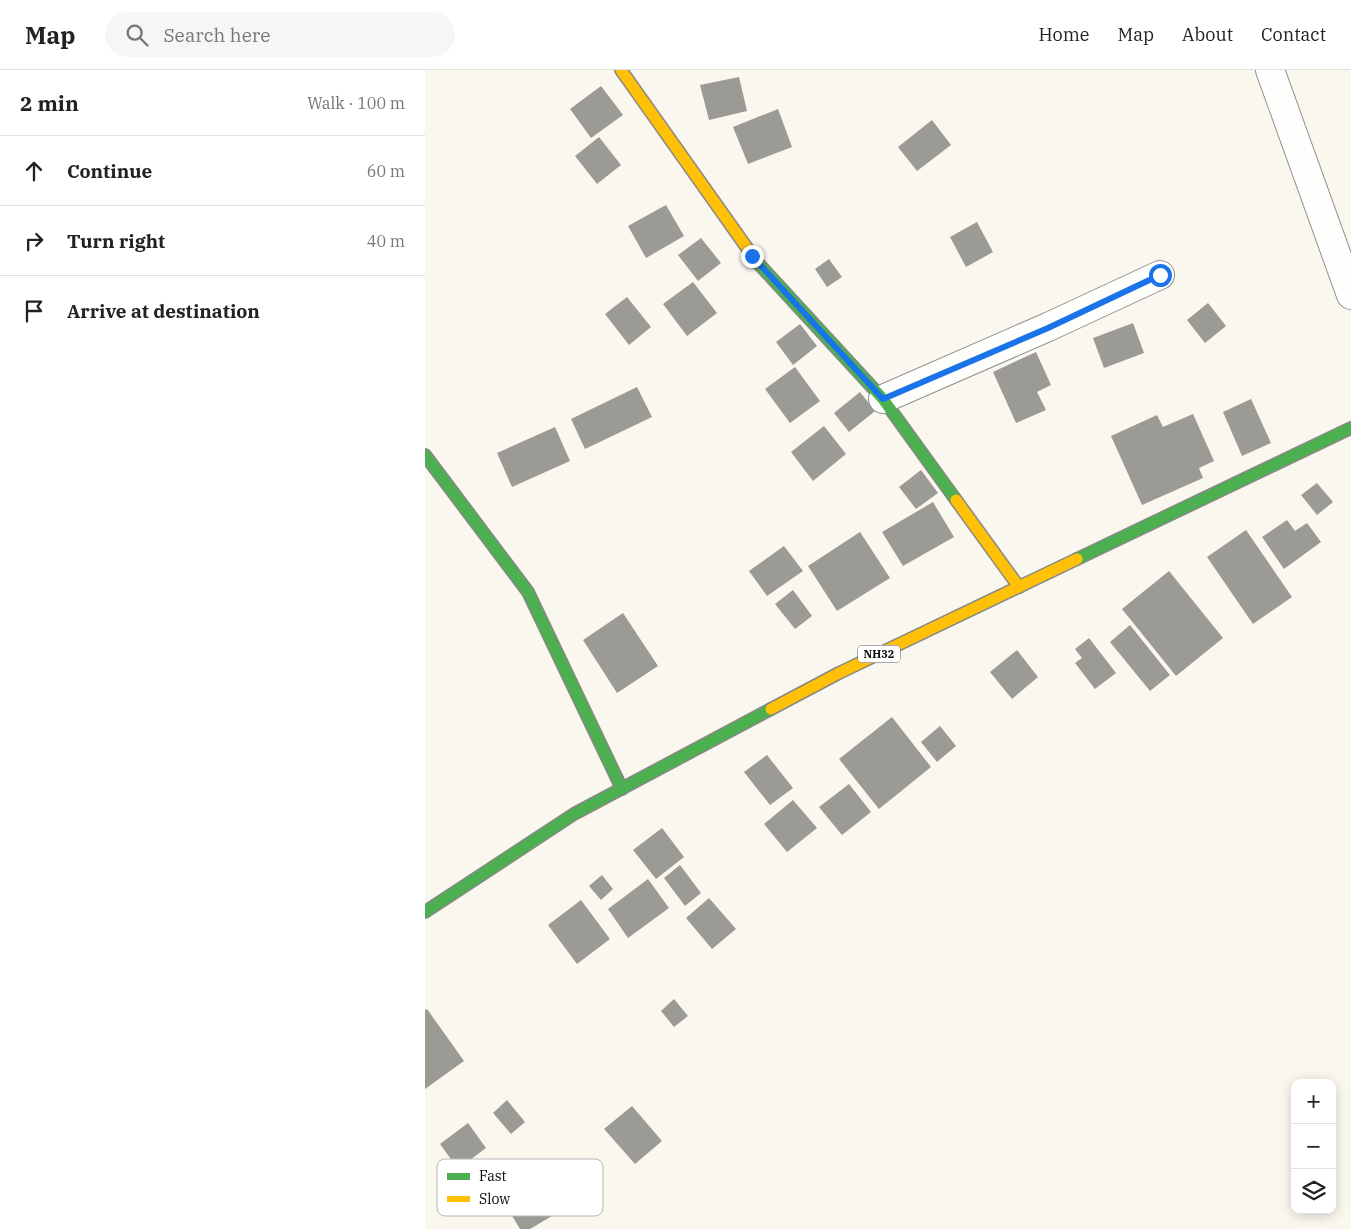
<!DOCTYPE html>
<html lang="en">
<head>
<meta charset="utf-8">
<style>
	:root { --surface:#fff; --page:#f6f6f6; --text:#222; --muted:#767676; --line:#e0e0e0 }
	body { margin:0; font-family:"IBM Plex Serif",serif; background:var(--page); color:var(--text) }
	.controls { position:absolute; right:15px; bottom:15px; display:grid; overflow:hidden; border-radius:10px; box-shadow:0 2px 12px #0003 }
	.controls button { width:45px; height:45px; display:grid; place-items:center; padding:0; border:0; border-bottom:1px solid var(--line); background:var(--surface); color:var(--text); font:25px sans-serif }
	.stop { position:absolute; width:15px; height:15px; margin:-11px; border:4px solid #1a73e8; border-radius:50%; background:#fff }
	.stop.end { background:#1a73e8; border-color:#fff; box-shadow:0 1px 5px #0008 }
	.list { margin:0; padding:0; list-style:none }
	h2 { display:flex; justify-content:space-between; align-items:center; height:65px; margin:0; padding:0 20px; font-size:21px }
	h2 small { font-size:16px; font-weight:400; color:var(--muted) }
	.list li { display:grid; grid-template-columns:32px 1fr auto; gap:15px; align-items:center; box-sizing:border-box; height:70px; padding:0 20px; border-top:1px solid var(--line) }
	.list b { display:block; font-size:19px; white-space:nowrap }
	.list em { font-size:16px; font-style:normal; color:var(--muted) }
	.icon { flex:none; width:28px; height:28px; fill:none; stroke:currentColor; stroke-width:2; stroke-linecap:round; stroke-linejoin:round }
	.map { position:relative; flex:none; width:926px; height:1159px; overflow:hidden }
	header { display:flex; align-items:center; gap:30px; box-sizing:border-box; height:70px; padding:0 25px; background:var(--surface); border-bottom:1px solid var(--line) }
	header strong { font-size:24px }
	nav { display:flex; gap:28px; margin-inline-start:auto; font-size:18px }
	.search { width:350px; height:45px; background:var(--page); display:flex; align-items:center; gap:12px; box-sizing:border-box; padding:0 18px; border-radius:28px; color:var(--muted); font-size:19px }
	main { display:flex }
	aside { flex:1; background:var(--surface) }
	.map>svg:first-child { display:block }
	.building { fill:#9c9a95 }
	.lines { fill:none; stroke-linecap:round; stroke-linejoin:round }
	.street-casing { stroke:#93918e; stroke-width:30 }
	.fast-casing { stroke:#898884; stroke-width:14 }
	.slow-casing { stroke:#898884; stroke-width:14 }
	.street { stroke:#fefefd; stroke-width:28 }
	.fast { stroke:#4caf50; stroke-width:11 }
	.slow { stroke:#ffc107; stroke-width:11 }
	.route { stroke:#1a73e8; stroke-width:6 }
	.labels { text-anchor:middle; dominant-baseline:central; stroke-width:5; stroke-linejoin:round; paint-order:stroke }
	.shield { fill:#fff; stroke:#545454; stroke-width:1 }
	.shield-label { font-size:11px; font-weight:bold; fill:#0b0b0b }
	.key { fill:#fff; stroke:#b6b6b6; stroke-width:1 }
	.key-label { font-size:14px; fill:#0b0b0b }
</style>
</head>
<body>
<header>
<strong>Map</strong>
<div class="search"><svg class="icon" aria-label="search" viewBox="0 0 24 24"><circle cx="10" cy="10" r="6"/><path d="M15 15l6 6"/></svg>Search here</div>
<nav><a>Home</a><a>Map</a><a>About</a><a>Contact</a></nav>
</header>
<main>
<aside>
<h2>2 min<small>Walk · 100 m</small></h2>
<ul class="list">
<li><svg class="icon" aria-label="ahead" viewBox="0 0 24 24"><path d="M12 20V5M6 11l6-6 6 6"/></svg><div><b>Continue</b></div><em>60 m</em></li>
<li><svg class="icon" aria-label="right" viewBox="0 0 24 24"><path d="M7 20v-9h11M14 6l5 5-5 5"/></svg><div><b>Turn right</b></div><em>40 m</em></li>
<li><svg class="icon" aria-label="arrive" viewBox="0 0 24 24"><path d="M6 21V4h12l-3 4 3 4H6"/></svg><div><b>Arrive at destination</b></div></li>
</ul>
</aside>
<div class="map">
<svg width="926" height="1159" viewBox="0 0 926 1159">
	<rect width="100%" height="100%" fill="#faf7ef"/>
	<g class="building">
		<path d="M314,7L322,41L284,50L275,15Z"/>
		<path d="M176,16L198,45L166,68L145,39Z"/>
		<path d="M353,39L367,77L323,94L308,57Z"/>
		<path d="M507,50L526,75L492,101L473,77Z"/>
		<path d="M174,67L196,95L172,114L150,86Z"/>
		<path d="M241,135L259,166L221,188L203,156Z"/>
		<path d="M552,152L568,182L541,197L525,167Z"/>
		<path d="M276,168L296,193L273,211L253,185Z"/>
		<path d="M404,189L417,207L402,217L390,199Z"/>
		<path d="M268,212L292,243L262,266L238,234Z"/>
		<path d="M202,227L226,257L204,275L180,244Z"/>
		<path d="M783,233L801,256L780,273L762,250Z"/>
		<path d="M708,253L719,283L679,298L668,268Z"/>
		<path d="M375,254L392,276L368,295L351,272Z"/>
		<path d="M611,282L626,315L612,322L621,340L591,353L568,302Z"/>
		<path d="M370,297L395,331L365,353L340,319Z"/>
		<path d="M212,317L227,347L160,379L146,349Z"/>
		<path d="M435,322L450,341L424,362L409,343Z"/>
		<path d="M826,329L846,373L817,386L798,342Z"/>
		<path d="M768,344L789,391L774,398L778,408L717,435L686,366L732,345L738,357Z"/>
		<path d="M399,356L421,384L388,411L366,382Z"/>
		<path d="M130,357L145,391L87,417L72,383Z"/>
		<path d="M496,400L513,423L491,439L474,417Z"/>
		<path d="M892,413L908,432L892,445L876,425Z"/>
		<path d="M508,432L529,467L478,496L457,462Z"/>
		<path d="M862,450L870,461L882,453L896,472L859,499L837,467Z"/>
		<path d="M821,460L867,527L828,554L782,487Z"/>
		<path d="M435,462L465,508L412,541L383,496Z"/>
		<path d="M359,476L378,501L342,526L324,501Z"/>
		<path d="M744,501L798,568L751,606L697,539Z"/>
		<path d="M368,520L387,546L370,559L350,534Z"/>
		<path d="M198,543L233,596L192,623L158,570Z"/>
		<path d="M705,555L745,605L725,621L685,572Z"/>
		<path d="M664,568L691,603L670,619L650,593L657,588L650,579Z"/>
		<path d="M592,580L613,607L587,629L565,602Z"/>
		<path d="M467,647L506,697L454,739L414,689Z"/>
		<path d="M515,656L531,676L512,692L496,672Z"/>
		<path d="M342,685L368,718L345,735L319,702Z"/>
		<path d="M424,714L446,742L417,765L394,737Z"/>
		<path d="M368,730L392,758L362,782L339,754Z"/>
		<path d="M237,758L259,787L231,809L208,780Z"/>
		<path d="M255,795L276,823L260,836L239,808Z"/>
		<path d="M177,805L188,819L176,830L164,816Z"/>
		<path d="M223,809L244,838L203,868L183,839Z"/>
		<path d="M284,828L311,859L287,879L261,848Z"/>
		<path d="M156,830L185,869L152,894L123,855Z"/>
		<path d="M249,929L263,946L249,957L236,941Z"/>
		<path d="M2,939L39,991L0,1019V940Z"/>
		<path d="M82,1030L100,1052L86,1064L68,1043Z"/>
		<path d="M207,1036L237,1071L210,1094L179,1059Z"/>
		<path d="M43,1053L61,1078L33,1099L15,1074Z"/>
		<path d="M107,1100L132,1143L105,1159H95L72,1121Z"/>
	</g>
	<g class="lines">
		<g class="street-casing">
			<g id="street">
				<path d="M845,0L926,225"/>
				<path d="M458,329L623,257L735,205"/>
			</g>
		</g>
		<g class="fast-casing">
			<g id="fast">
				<path d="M332,192L458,329L531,430"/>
				<path d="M0,385L103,522L197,719"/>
				<path d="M652,489L926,358"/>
				<path d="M0,842L149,744L346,639"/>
			</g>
		</g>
		<g class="slow-casing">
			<g id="slow">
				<path d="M196,0L332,192"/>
				<path d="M531,430L594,517"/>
				<path d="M346,639L414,603L652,489"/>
			</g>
		</g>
		<use href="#street" class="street"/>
		<use href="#fast" class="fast"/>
		<use href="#slow" class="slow"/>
	</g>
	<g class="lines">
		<path class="route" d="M327,186L458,329L623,258L735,205"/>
	</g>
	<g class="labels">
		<rect class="shield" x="433" y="575.5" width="42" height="17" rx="4"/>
		<g class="shield-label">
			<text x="454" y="584">NH32</text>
		</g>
	</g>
	<rect x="12" y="1089" width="166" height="57" rx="8" class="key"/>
	<rect x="22" y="1103" width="23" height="7" fill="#4caf50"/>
	<rect x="22" y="1126" width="23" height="6" fill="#ffc107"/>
	<g class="key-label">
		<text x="54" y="1111">Fast</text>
		<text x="54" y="1134">Slow</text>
	</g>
</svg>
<div class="controls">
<button>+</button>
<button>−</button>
<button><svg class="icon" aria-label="layers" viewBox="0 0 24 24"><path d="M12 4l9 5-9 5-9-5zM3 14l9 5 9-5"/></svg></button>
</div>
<div class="stop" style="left:735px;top:205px"></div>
<div class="stop end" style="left:327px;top:186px"></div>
</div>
</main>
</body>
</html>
